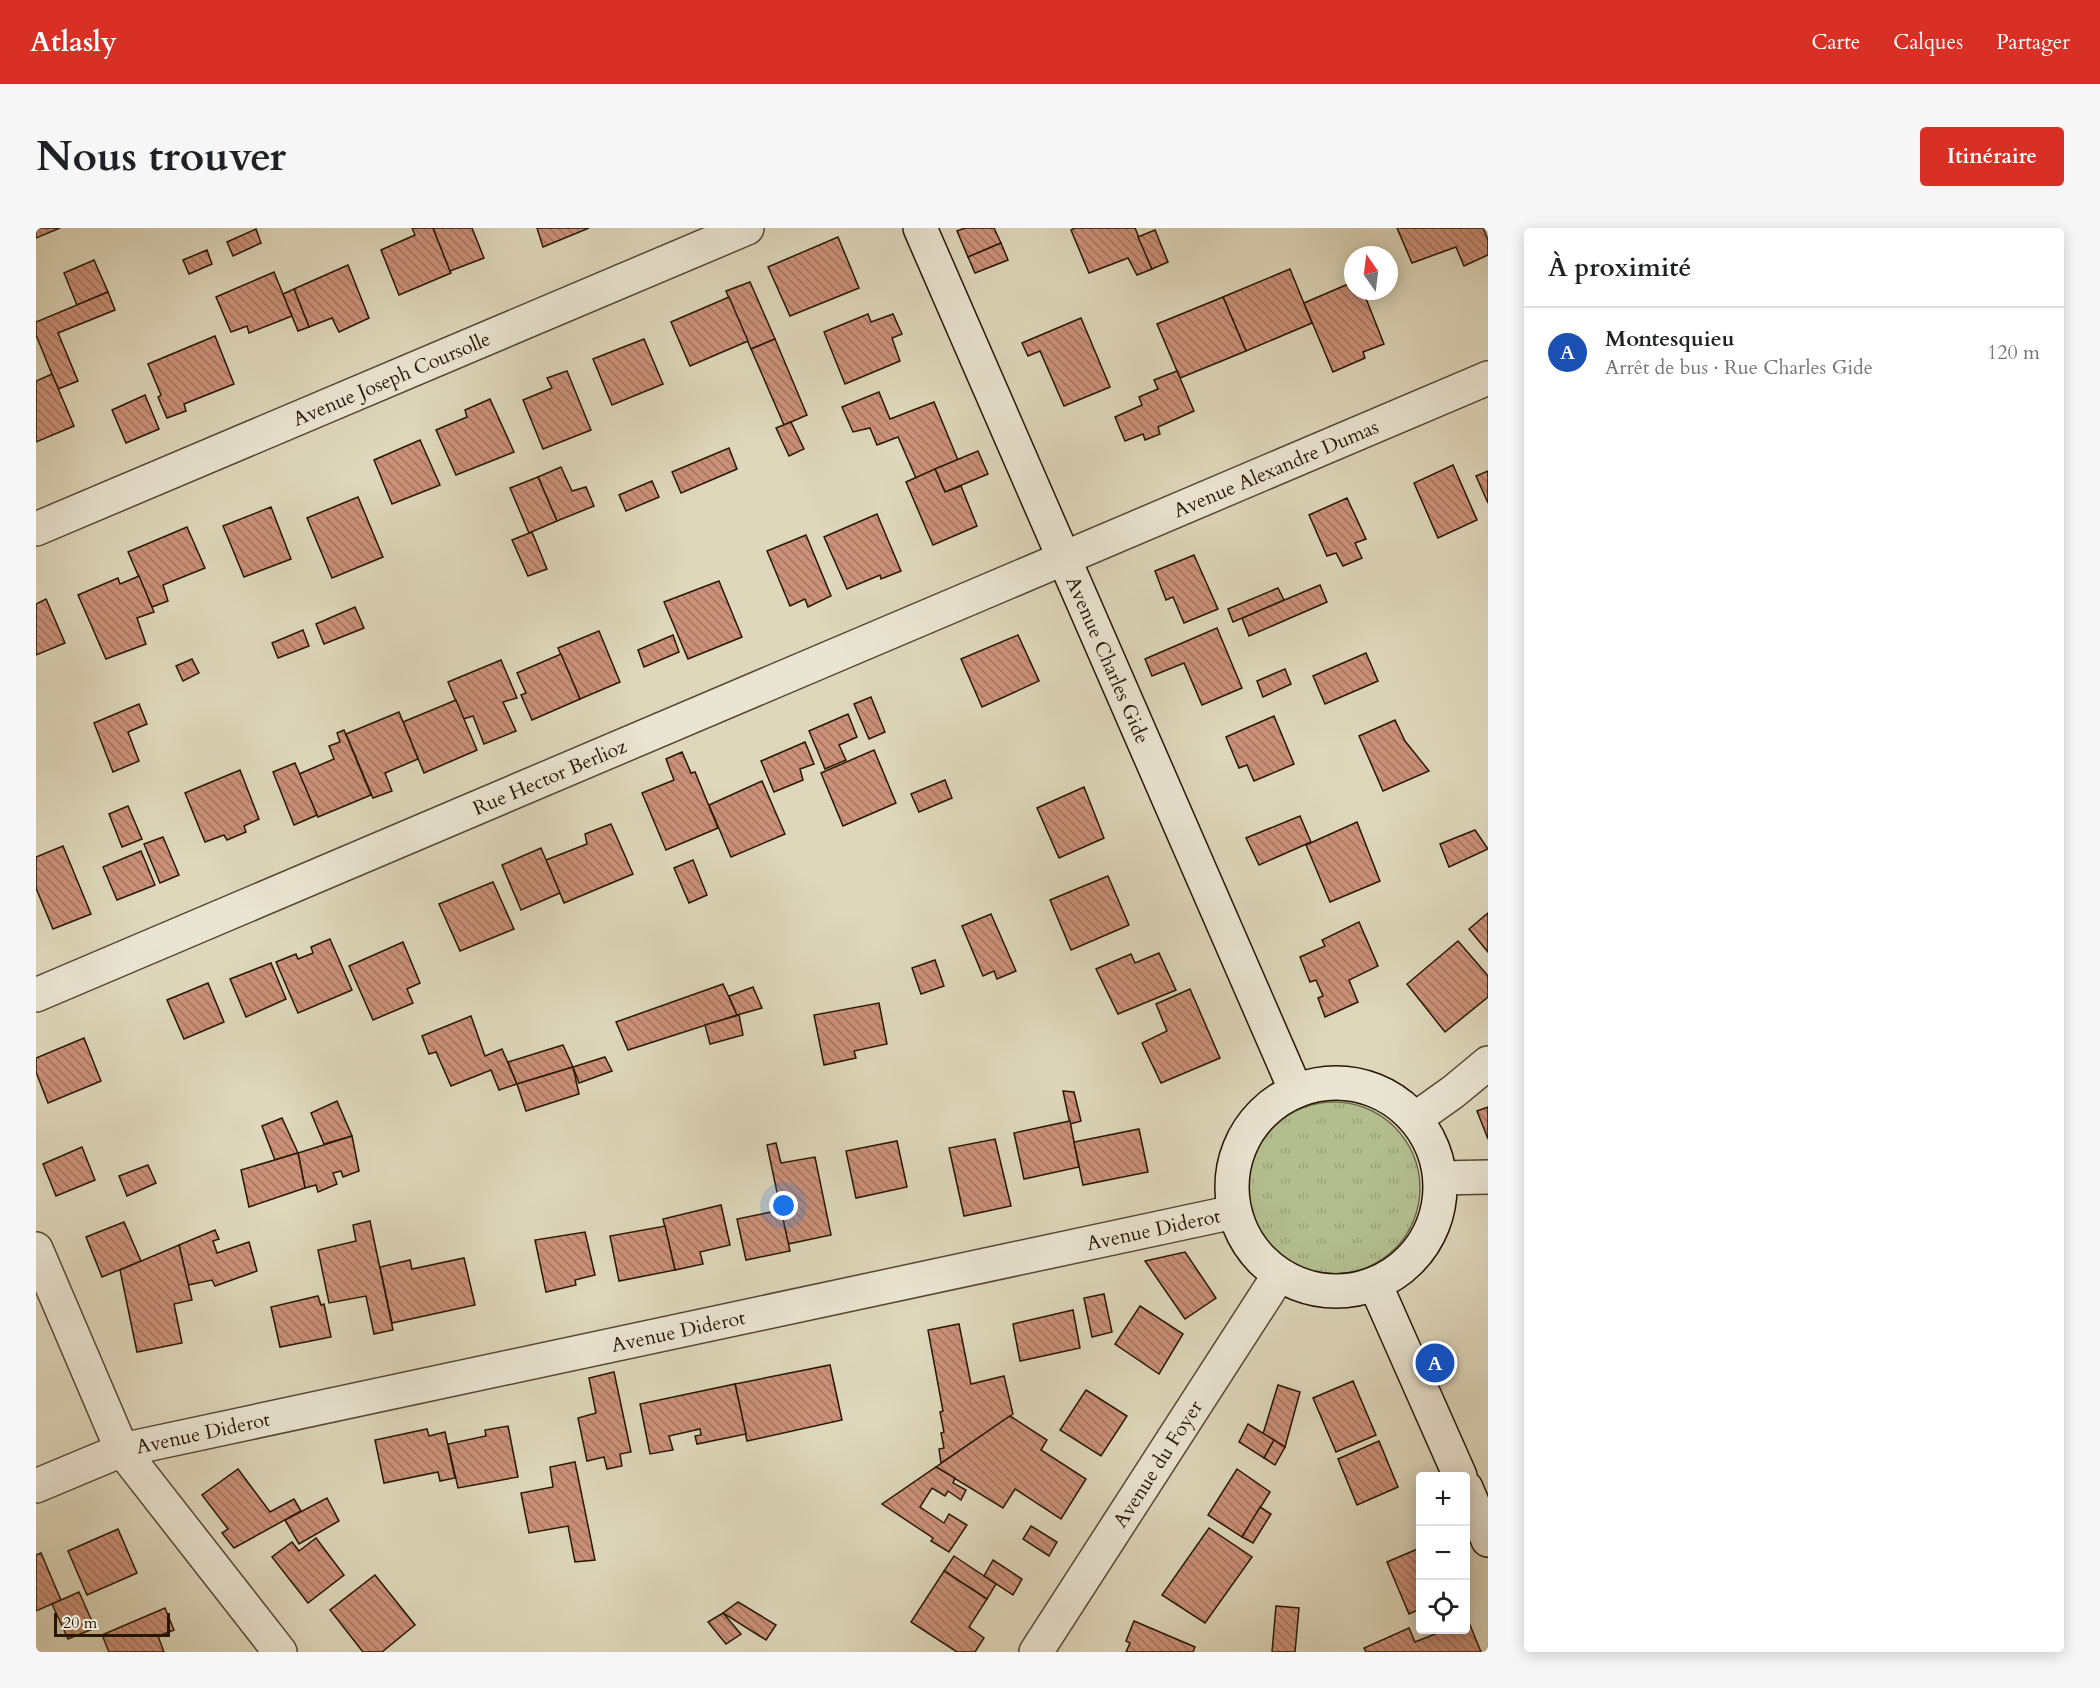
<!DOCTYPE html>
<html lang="fr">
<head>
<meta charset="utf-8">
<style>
	:root { --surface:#fff; --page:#f6f6f6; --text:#202124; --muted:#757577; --line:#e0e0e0; --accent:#d93025 }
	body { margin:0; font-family:Cardo,serif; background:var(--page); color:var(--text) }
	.controls { position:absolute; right:18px; bottom:18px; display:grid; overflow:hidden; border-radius:6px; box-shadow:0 3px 15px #0003 }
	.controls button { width:54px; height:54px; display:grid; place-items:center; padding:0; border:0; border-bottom:2px solid var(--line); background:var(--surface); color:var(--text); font:30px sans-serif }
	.compass { position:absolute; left:1308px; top:18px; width:54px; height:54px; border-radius:50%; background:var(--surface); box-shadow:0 3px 15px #0003; rotate:346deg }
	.scale { position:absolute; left:18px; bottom:15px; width:116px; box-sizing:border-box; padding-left:6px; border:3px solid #281703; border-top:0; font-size:16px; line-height:21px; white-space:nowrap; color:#281703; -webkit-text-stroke:4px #eae5d3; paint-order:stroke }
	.you { position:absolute; left:748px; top:978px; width:21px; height:21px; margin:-15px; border:4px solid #fff; border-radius:50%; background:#1a73e8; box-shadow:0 0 0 9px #1a73e833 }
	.badge { display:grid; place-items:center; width:39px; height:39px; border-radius:50%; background:var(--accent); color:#fff; font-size:20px; font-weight:700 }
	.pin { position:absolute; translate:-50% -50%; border:3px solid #fff; box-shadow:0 2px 6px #0006 }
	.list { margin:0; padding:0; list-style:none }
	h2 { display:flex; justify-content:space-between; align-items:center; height:78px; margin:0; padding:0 24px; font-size:26px }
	h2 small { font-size:20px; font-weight:400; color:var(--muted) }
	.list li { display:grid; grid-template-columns:39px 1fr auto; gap:18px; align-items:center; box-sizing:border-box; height:90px; padding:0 24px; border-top:2px solid var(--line) }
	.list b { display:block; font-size:22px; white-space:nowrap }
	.list p { margin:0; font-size:20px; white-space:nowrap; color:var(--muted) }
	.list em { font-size:20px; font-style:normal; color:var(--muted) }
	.icon { flex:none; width:33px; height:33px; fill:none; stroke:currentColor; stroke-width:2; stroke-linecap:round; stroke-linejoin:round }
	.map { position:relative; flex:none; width:1452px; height:1424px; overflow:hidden; border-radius:6px }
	header { display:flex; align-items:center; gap:36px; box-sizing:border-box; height:84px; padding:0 30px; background:var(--accent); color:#fff }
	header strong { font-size:28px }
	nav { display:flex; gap:33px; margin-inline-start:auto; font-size:21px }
	.intro { display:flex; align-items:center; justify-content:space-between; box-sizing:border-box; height:144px; padding:0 36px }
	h1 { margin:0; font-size:42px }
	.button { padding:15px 27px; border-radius:6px; background:var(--accent); color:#fff; font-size:21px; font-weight:700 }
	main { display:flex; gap:36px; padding:0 36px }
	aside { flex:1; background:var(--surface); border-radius:6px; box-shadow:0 3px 15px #0003 }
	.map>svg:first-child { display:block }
	.grass { fill:url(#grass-tufts); stroke:#6e6a49; stroke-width:1.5 }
	.building { fill:url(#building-back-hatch); stroke:#281703; stroke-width:1.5 }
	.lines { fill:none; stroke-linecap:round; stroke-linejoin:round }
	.street-casing { stroke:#564731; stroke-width:36 }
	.secondary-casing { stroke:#281703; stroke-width:36 }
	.street { stroke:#eae5d3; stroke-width:33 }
	.secondary { stroke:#eae5d3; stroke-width:33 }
	.labels { text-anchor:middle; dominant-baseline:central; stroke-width:4.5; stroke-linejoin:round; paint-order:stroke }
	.street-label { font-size:20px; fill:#281703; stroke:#eae5d3 }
</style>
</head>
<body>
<header>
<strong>Atlasly</strong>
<nav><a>Carte</a><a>Calques</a><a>Partager</a></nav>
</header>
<div class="intro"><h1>Nous trouver</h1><a class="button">Itinéraire</a></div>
<main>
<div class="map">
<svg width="1452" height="1424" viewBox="0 0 1452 1424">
	<defs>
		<pattern id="grass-tufts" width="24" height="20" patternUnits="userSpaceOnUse" patternTransform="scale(1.5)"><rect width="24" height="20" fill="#b3be8f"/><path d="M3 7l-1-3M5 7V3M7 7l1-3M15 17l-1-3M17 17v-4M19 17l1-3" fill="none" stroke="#9aa37a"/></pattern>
		<pattern id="building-back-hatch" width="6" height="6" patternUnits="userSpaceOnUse" patternTransform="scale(1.5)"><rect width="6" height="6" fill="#cb9179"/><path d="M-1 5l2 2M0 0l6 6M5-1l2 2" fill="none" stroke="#a57561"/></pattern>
	</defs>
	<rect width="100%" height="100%" fill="#ded7bb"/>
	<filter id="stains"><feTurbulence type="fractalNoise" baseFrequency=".00333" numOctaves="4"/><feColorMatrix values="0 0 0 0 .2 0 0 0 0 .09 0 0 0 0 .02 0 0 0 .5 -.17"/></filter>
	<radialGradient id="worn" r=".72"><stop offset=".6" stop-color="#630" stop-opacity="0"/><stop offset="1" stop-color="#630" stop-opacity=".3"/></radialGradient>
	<circle class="grass" cx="1298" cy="960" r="86"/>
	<g class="building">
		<path d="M0,0H24L0,10Z"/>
		<path d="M376,0H397L415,45L363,67L345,22L379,7Z"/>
		<path d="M397,0H436L448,30L414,43Z"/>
		<path d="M501,0H553L507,19Z"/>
		<path d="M929,0H958L965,15L932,29L921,3Z"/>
		<path d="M1039,0H1099L1116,41L1101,47L1092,30L1053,45L1035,2Z"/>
		<path d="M1361,0H1447L1452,12V27L1428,38L1420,19L1376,35Z"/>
		<path d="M220,1L225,15L197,28L191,14Z"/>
		<path d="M1119,2L1132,34L1116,41L1102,9Z"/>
		<path d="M802,9L823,60L754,88L732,39Z"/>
		<path d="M965,15L972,32L939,45L932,29Z"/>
		<path d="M171,22L176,36L153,46L147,32Z"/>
		<path d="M58,32L72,64L41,77L28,45Z"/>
		<path d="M312,37L333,90L303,104L296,90L273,99L258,61Z"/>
		<path d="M1254,41L1276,95L1210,123L1187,69Z"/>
		<path d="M238,44L256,88L213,105L211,98L195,104L180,69Z"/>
		<path d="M714,54L739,111L715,121L690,63Z"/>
		<path d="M1317,54V63H1327L1348,116L1327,124L1329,130L1297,144L1268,75Z"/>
		<path d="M258,61L273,99L262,103L247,66Z"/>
		<path d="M72,64L79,82L22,105L42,153L22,161L0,107V94Z"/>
		<path d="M693,69L712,113L654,138L635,94Z"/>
		<path d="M1187,69L1210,123L1144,150L1121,96Z"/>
		<path d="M832,86L835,94L857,86L866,106L856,110L864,133L809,156L788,104Z"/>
		<path d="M1045,90L1074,159L1028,178L1004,123L992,128L986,115Z"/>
		<path d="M179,108L198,156L148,176L150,183L131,190L122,169L125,167L112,136Z"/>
		<path d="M608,111L627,156L576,177L557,131Z"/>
		<path d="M739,111L771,187L748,197L715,121Z"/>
		<path d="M531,143L555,202L507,221L487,172L516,160L511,150Z"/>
		<path d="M1141,143L1158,183L1122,199L1124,206L1109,212L1107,206L1089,213L1079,189L1106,177L1103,169L1122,161L1118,152Z"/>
		<path d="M16,146L38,198L0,214V153Z"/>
		<path d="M843,164L854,191L898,174L922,232L880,250L862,209L841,217L834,200L817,204L806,179Z"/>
		<path d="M109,167L123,201L90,215L76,182Z"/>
		<path d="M454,171L478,224L420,247L400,202L431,189L429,182Z"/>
		<path d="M755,194L768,221L753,228L740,200Z"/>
		<path d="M384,212L404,257L356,276L338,232Z"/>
		<path d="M693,220L701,241L645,265L636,244Z"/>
		<path d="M942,223L952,246L909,264L899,241Z"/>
		<path d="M1417,237L1441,292L1402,310L1378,255Z"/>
		<path d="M525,239L536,263L550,259L558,278L521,293L502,249Z"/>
		<path d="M899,241L909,264L925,258L941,298L897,317L870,254Z"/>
		<path d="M1452,243V275L1440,248Z"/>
		<path d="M502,249L521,293L493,305L474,260Z"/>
		<path d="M616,253L623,269L590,283L583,267Z"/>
		<path d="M322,269L347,329L296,350L271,290Z"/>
		<path d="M1311,270L1330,311L1319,315L1326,330L1307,338L1300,325L1291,328L1273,287Z"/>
		<path d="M235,279L255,331L208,349L187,298Z"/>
		<path d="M841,286L865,343L845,351L844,347L811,361L788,309Z"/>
		<path d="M151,299L169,340L127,357L132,373L116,379L92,324Z"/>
		<path d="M496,304L511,341L492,348L476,312Z"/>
		<path d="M770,307L795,368L772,379L769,371L754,378L731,323Z"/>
		<path d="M1158,327L1182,381L1148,395L1137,369L1130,372L1119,343Z"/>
		<path d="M103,348L118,384L101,390L110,416L70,431L42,367L82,350L84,356Z"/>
		<path d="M683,353L706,409L652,431L628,374Z"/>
		<path d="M1284,357L1291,374L1213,408L1206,390Z"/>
		<path d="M1242,360L1248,372L1197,394L1192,381Z"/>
		<path d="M10,371L29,415L0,427V376Z"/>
		<path d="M319,379L328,400L288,416L280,396Z"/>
		<path d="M1181,400L1206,460L1166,477L1148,435L1116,448L1109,431Z"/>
		<path d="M267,402L273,418L242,430L236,415Z"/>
		<path d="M563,403L584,454L544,471L522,420Z"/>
		<path d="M637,407L643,424L608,439L602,422Z"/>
		<path d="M982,407L1003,453L946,479L925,431Z"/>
		<path d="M1330,425L1342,453L1289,476L1277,448Z"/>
		<path d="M525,426L544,471L496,492L485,467L490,465L481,445Z"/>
		<path d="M156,431L163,445L147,453L140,438Z"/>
		<path d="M465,432L481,470L467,474L480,503L448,516L437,488L427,491L412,454Z"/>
		<path d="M1249,441L1255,456L1227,469L1221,453Z"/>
		<path d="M835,469L849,504L833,511L818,476Z"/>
		<path d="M420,472L441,522L388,545L367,494Z"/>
		<path d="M103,476L111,496L92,504L103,533L77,544L58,495Z"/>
		<path d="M363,484L382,531L349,545L356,563L337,570L310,506Z"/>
		<path d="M812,486L821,509L803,517L810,532L789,541L773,503Z"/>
		<path d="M1238,488L1258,536L1218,553L1211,537L1203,540L1190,509Z"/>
		<path d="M1359,492L1369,513L1393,543L1347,563L1323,508Z"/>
		<path d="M308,502L335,567L282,589L263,546L298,531L293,518L304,514L301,505Z"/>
		<path d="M769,514L778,536L764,541L767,552L738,564L725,533Z"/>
		<path d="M838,522L860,575L807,598L785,545Z"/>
		<path d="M646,524L655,545L659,544L682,600L630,622L606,565L638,552L630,531Z"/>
		<path d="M259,535L281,587L258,597L237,544Z"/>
		<path d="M204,542L223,591L208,598L210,604L191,612L188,607L169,614L149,565Z"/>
		<path d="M909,552L916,570L883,584L875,566Z"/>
		<path d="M726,553L749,606L695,629L673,577Z"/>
		<path d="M1048,559L1068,610L1023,630L1001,580Z"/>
		<path d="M92,578L106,611L86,619L73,586Z"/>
		<path d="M1264,588L1275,614L1223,637L1210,610Z"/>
		<path d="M1321,594L1344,653L1294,674L1270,617Z"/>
		<path d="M575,596L597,646L528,675L510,632L551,616L549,606Z"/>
		<path d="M1439,602L1452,621L1413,639L1404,616Z"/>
		<path d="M127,609L143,647L124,655L108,616Z"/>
		<path d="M27,618L55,686L17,701L0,660V629Z"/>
		<path d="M505,620L524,665L485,682L466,637Z"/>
		<path d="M105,623L119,657L81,672L67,639Z"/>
		<path d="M657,632L671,667L653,675L638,640Z"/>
		<path d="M1072,648L1093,697L1035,722L1014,672Z"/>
		<path d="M457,654L478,701L424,723L403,676Z"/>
		<path d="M1452,685V724L1433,701Z"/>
		<path d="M955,686L980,743L961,751L958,743L947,748L926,698Z"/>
		<path d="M1323,694L1342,738L1313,752L1322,774L1289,789L1282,770L1287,768L1280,752L1274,754L1264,729L1289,718L1286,712Z"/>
		<path d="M294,711L316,762L262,785L240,734L260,726L262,731L277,725L275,719Z"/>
		<path d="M1422,713L1452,748V769L1409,804L1371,756Z"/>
		<path d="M367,714L384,755L371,761L377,775L337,792L313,738Z"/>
		<path d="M1123,725L1140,762L1082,786L1060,741L1095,726L1099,735Z"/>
		<path d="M899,732L908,758L885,766L876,740Z"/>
		<path d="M235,735L250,771L210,789L194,751Z"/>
		<path d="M172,755L188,794L148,811L131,772Z"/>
		<path d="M687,756L701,787L592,822L580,794Z"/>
		<path d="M717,759L726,780L701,787L693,768Z"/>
		<path d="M1154,761L1184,830L1125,855L1106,815L1131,803L1120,776Z"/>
		<path d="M843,775L851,816L818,823L820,830L788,837L778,787Z"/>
		<path d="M703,787L707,807L674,816L669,797Z"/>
		<path d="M435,788L449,828L466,821L481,856L463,862L455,842L415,858L400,824L393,826L386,808Z"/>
		<path d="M48,810L65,853L12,875L0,844V830Z"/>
		<path d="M527,817L537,839L481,856L472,834Z"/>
		<path d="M569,829L576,843L543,855L537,839Z"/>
		<path d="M537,839L543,866L490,883L481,856Z"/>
		<path d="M1027,863L1038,864L1045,893L1034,896Z"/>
		<path d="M301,873L316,908L288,916L275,885Z"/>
		<path d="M1452,879V911L1441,883Z"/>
		<path d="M246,890L262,925L239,932L226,898Z"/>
		<path d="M1034,893L1043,939L988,951L978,905Z"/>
		<path d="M1103,901L1112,944L1047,957L1038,914Z"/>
		<path d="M316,908L323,943L307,949L305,943L297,945L301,956L282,964L280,957L269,960L262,925Z"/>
		<path d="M959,911L975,978L928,988L913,920Z"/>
		<path d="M861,913L871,959L820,970L810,923Z"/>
		<path d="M740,915L745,935L779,929L795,1007L752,1016L731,917Z"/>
		<path d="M46,919L59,952L20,968L7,936Z"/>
		<path d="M262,925L269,960L213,979L205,942Z"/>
		<path d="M112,937L120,955L91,968L83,948Z"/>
		<path d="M685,977L694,1017L664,1024L667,1036L639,1042L627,991Z"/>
		<path d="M745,982L754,1023L710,1032L701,991Z"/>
		<path d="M334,993L357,1102L338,1106L330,1068L293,1075L282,1022L320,1013L317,997Z"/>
		<path d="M88,994L105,1033L66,1049L50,1009Z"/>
		<path d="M629,998L639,1042L583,1053L574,1008Z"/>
		<path d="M179,1002L183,1011L177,1013L181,1025L213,1014L221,1043L179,1058L176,1052L152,1057L143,1017Z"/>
		<path d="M549,1004L559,1047L539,1052L540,1057L510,1064L499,1012Z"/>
		<path d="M143,1017L156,1072L138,1076L146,1115L101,1124L84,1042Z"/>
		<path d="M1149,1024L1180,1070L1149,1091L1109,1033Z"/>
		<path d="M428,1030L439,1077L356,1095L344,1039L374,1032L376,1041Z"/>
		<path d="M1068,1066L1076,1104L1056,1109L1048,1070Z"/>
		<path d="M282,1068L285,1077L288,1076L295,1109L244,1119L235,1079Z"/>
		<path d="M1104,1078L1147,1106L1123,1146L1079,1116Z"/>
		<path d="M1037,1082L1044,1120L984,1133L977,1096Z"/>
		<path d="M923,1096L935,1156L968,1148L977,1186L905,1235L903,1221L908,1220L905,1205L908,1204L904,1184L907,1183L892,1102Z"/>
		<path d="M794,1137L806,1192L711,1213L699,1156Z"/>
		<path d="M578,1144L595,1224L584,1226L586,1238L571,1241L568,1229L551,1233L542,1190L560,1185L553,1150Z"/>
		<path d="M1317,1153L1340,1207L1300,1224L1277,1170Z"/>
		<path d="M699,1156L710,1206L661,1216L659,1208L665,1207L664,1201L633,1208L637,1222L614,1226L604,1176Z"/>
		<path d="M1242,1157L1264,1164L1249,1219L1227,1206Z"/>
		<path d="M1050,1162L1091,1188L1065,1228L1024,1202Z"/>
		<path d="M974,1188L1011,1212L1005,1222L1050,1251L1025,1291L979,1261L967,1280L900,1239Z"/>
		<path d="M1212,1196L1238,1212L1228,1230L1203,1214Z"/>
		<path d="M472,1198L482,1249L422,1260L412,1216L450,1208L449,1202Z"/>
		<path d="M391,1201L393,1208L409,1204L419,1250L404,1253L402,1244L348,1255L339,1212Z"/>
		<path d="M1238,1212L1249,1219L1239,1237L1228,1230Z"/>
		<path d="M1343,1213L1362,1259L1321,1277L1302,1231Z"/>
		<path d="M539,1234L559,1332L539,1334L532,1298L493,1305L485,1265L517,1259L514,1239Z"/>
		<path d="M900,1239L919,1250L917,1255L930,1262L925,1272L912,1263L909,1268L896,1260L884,1279L908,1295L913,1286L931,1297L913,1324L895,1313L897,1310L846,1276Z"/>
		<path d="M202,1241L234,1284L258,1271L265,1283L198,1320L186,1305L192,1301L166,1267Z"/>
		<path d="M1201,1241L1234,1264L1206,1309L1172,1287Z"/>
		<path d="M291,1270L303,1293L263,1316L249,1292Z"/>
		<path d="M1224,1279L1235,1286L1217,1315L1206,1309Z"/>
		<path d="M995,1298L1021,1314L1013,1328L987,1311Z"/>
		<path d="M1173,1300L1216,1329L1169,1395L1126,1367Z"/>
		<path d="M82,1301L101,1345L51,1367L32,1323Z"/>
		<path d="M280,1310L308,1347L272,1375L236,1329L256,1314L263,1323Z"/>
		<path d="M1384,1320V1381L1373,1386L1351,1334Z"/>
		<path d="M5,1325L25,1372L0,1383V1327Z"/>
		<path d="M918,1328L960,1356L951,1371L908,1343Z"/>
		<path d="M957,1332L986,1351L977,1367L948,1348Z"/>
		<path d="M908,1343L951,1371L933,1399L948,1410L939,1424H921L875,1394Z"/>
		<path d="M339,1347L379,1397L346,1424H327L294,1382Z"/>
		<path d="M43,1364L59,1400L32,1411L16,1376Z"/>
		<path d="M702,1374L740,1397L730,1412L687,1385Z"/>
		<path d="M1240,1378L1263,1380L1259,1424H1236Z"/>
		<path d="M129,1380L138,1402L122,1408L128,1424H73L66,1407Z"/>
		<path d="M687,1385L705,1406L690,1416L672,1394Z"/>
		<path d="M1432,1392L1445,1424H1330L1328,1420L1373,1400L1379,1414L1409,1402H1430V1393Z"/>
		<path d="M1098,1393L1159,1419L1157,1424H1090L1094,1415L1090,1413Z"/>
	</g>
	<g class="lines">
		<g class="street-casing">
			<g id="street">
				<path id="s1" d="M0,301L711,0"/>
				<path id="s2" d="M0,767L1452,150"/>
				<path d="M1379,891L1417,864L1452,835"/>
				<path d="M1404,950L1452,949"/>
				<path d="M0,1021L86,1222L244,1424"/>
				<path id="s3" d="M0,1258L86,1222L1198,984"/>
				<path id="s4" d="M1000,1424L1243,1047"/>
			</g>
		</g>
		<g class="secondary-casing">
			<g id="secondary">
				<path id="s5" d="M884,0L1260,863"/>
				<circle cx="1300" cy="959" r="104"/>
				<path d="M1339,1056L1424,1248"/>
				<path d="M1430,1260L1452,1312"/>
			</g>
		</g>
		<use href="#street" class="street"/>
		<use href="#secondary" class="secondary"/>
	</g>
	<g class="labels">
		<g class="street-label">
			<text stroke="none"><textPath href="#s1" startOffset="386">Avenue Joseph Coursolle</textPath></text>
			<text stroke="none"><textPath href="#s2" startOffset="1347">Avenue Alexandre Dumas</textPath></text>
			<text stroke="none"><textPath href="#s5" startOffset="471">Avenue Charles Gide</textPath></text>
			<text stroke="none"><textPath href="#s2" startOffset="558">Rue Hector Berlioz</textPath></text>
			<text stroke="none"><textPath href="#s3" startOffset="1148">Avenue Diderot</textPath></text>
			<text stroke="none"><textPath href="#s3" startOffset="662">Avenue Diderot</textPath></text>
			<text stroke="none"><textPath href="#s3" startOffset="176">Avenue Diderot</textPath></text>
			<text stroke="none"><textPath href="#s4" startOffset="224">Avenue du Foyer</textPath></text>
		</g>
	</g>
	<rect width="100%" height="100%" filter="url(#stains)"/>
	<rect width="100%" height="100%" fill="url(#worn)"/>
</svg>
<div class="controls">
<button>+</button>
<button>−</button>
<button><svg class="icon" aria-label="locate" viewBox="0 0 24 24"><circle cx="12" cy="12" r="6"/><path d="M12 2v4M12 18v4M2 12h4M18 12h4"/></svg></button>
</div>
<svg class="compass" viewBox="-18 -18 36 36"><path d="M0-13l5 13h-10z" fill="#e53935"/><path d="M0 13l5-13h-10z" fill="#757577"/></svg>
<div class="scale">20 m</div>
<div class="you"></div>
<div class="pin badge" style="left:1399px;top:1135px;background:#1a4fb4">A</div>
</div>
<aside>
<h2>À proximité<small></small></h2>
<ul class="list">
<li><span class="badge" style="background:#1a4fb4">A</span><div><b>Montesquieu</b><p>Arrêt de bus · Rue Charles Gide</p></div><em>120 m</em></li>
</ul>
</aside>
</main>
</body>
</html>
